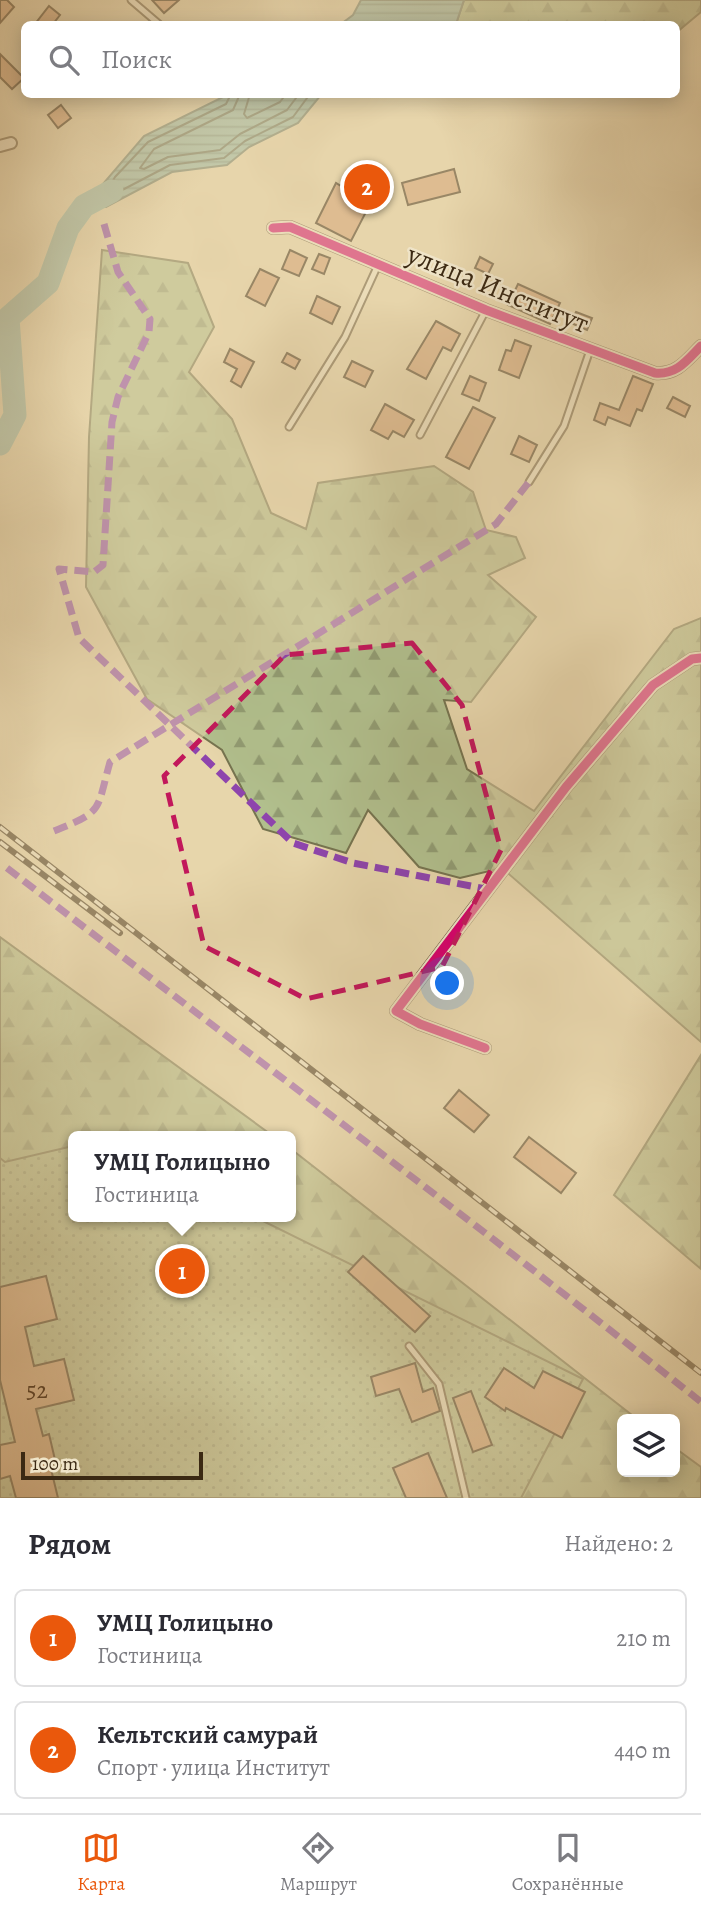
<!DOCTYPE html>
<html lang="ru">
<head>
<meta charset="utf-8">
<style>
	:root { --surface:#fff; --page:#f7f7f7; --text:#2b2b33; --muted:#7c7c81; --line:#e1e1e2; --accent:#ea580c }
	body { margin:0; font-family:Alegreya,serif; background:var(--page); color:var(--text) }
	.controls { position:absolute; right:21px; bottom:21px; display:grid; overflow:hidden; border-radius:10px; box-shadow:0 4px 18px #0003 }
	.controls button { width:63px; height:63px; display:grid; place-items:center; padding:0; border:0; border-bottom:2px solid var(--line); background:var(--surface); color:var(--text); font:35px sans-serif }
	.scale { position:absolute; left:21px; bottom:18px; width:182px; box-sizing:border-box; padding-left:7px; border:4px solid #3b2913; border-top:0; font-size:19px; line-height:24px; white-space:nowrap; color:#3b2913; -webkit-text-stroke:5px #efe4c8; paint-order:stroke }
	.you { position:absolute; left:448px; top:984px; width:24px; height:24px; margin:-18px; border:5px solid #fff; border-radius:50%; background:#1a73e8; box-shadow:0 0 0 10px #1a73e833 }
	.badge { display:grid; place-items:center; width:46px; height:46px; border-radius:50%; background:var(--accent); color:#fff; font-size:23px; font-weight:700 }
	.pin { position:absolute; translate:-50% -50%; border:4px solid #fff; box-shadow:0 2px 7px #0006 }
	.popup { position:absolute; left:68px; top:1131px; width:228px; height:91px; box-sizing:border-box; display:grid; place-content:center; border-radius:10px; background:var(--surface); filter:drop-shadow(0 2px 5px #0005); font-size:23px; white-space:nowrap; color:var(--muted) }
	.popup b { font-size:26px; color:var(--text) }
	.popup::after { content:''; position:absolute; left:50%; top:100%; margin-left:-14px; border:14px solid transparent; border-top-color:var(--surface) }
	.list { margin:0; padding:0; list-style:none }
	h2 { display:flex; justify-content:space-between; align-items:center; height:91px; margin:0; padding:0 28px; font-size:30px }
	h2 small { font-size:23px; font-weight:400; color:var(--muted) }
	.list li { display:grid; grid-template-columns:46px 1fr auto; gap:21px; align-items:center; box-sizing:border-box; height:98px; margin:0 14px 14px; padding:0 14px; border:2px solid var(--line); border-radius:10px }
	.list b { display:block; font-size:26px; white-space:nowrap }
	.list p { margin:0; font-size:23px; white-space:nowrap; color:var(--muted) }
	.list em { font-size:23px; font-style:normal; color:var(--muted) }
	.icon { flex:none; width:38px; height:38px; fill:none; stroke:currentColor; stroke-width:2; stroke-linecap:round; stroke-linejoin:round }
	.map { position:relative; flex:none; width:701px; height:1498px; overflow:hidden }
	.search { position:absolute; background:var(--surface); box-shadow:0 4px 18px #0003; left:21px; right:21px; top:21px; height:77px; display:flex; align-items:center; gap:18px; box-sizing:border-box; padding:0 24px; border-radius:10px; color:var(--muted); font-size:26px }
	.sheet { height:315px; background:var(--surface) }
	nav { display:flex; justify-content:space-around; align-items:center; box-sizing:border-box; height:98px; border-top:2px solid var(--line); background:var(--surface); font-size:19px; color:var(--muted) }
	nav a { display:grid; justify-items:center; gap:4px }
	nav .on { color:var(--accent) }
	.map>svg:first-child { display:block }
	.forest { fill:url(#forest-firs); stroke:#767450; stroke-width:2 }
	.park { fill:url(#park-dots); stroke:#767450; stroke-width:2 }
	.water { fill:url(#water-rules); stroke:#727f6b; stroke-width:2 }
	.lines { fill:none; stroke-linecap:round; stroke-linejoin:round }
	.shore { stroke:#69715c; stroke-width:2 }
	.river { stroke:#97b9a6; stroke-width:23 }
	.building { fill:#d29e71; stroke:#3b2913; stroke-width:2 }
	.lane-casing { stroke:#665439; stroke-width:9 }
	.street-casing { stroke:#665439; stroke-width:14 }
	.lane { stroke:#efe4c8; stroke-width:5 }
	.street { stroke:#efe4c8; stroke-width:10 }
	.rail-casing { stroke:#3b2913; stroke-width:6 }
	.rail { stroke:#efe4c8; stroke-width:3.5; stroke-dasharray:10; stroke-linecap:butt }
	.quiet { stroke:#8e44ad; stroke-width:7; stroke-dasharray:14 7; stroke-linecap:butt }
	.cycleway-casing { stroke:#efe4c8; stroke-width:13 }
	.cycleway { stroke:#d6006c; stroke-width:9 }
	.marked { fill:none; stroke:#c2185b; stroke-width:5; stroke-dasharray:14 9; stroke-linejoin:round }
	.labels { text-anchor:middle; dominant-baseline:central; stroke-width:5; stroke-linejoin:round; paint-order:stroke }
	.number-label { font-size:24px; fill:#61462a }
	.street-label { font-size:28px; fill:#3b2913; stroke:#efe4c8 }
</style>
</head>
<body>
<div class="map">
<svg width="701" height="1498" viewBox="0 0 701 1498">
	<defs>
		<pattern id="forest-firs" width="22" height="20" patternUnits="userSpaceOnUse" patternTransform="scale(1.75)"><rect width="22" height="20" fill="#b1bf8d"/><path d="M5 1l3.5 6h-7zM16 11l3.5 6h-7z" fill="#919b72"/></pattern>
		<pattern id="park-dots" width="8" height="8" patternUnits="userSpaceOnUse" patternTransform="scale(1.75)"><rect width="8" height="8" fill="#b1bf8d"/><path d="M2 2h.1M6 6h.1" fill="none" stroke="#919b72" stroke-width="1.8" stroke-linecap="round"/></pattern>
		<pattern id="water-rules" width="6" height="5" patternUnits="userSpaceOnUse" patternTransform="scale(1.75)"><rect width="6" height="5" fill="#97b9a6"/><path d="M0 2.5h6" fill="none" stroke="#7c9686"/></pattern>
	</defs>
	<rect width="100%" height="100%" fill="#e7d6ab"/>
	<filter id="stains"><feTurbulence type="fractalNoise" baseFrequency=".00286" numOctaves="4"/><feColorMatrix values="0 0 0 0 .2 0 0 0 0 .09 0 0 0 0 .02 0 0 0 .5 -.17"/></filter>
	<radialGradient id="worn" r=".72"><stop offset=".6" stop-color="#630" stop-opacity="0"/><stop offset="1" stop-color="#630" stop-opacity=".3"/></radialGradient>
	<g class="forest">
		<path d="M464,0H701V12L677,32L676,24H456Z"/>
		<path d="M102,250L188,263L214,327L189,372L232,419L271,513L306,529L318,483L434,466L473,492L486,530L516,537L525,558L488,575L536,617L471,702L444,700L467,769L534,811L674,629L701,618V1042L502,868L460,878L419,867L368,810L346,853L263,829L222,750L147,699L86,587L89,437Z"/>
		<path d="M0,937L273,1136H74V1217H290L291,1149L637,1419H622V1472H675V1448L701,1467V1498H0Z"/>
		<path d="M701,1055V1269L614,1195Z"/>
	</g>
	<path class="park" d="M73,1146L74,1217H255L583,1379L521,1498H0V1158L5,1162Z"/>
	<g class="water">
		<path d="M361,0H464L456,24H341L353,15Z"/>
		<path d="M229,94L321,95L298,123L249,147L227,165L172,172L106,207L84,206L144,136Z"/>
	</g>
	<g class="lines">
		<g class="shore">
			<path d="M231,94L226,104L148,142L115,177L103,197L107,198L170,165L224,158L245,141L293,117L310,94"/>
			<path d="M240,94L233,110L154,149L140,168L144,169L168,157L220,150L240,134L287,110L299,94"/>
			<path d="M250,94L244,114L247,118L280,102L286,94"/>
		</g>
		<path class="river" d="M0,444L15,415L8,318L48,283L68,228L84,206L112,191"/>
	</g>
	<g class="building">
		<path d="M0,0H7L14,7L0,23Z"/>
		<path d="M152,0H179L164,13Z"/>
		<path d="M49,6L60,15L53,24H35Z"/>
		<path d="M0,54L24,78L12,89L0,77Z"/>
		<path d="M61,105L71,118L58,128L48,115Z"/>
		<path d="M359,168L383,179L351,241L316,223L336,183L341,186L345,178L352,182Z"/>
		<path d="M454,169L460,192L408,205L402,183Z"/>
		<path d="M290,250L307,258L299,276L282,269Z"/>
		<path d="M319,254L330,258L324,274L312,269Z"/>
		<path d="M480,257L493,264L488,274L475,268Z"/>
		<path d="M260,269L279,278L265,306L246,296Z"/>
		<path d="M518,284L560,303L550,324L508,305Z"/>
		<path d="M317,296L340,307L332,324L310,313Z"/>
		<path d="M576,312L592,318L587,330L571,323Z"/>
		<path d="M436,321L460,334L451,351L443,347L426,379L407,369Z"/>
		<path d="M515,340L531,346L519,378L499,370L506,350L511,351Z"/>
		<path d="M230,349L254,362L241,387L231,381L237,369L224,362Z"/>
		<path d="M287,353L300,360L295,369L282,362Z"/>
		<path d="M352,361L373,371L365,387L344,377Z"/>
		<path d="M470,376L486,383L479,401L462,394Z"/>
		<path d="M633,376L653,384L642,411L637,409L630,426L608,417L605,425L594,420L600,403L619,410Z"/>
		<path d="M673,397L690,406L685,417L667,408Z"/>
		<path d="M385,404L414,420L404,437L393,431L388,439L371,430Z"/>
		<path d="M473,407L495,418L469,469L446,457Z"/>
		<path d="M519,436L537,445L529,462L511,454Z"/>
		<path d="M459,1090L489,1115L474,1132L444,1108Z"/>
		<path d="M529,1137L576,1173L561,1193L514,1157Z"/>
		<path d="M363,1256L430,1316L415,1332L348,1272Z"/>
		<path d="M46,1276L57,1319L25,1327L34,1366L64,1359L74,1400L36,1409L43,1436L49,1434L56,1464L50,1465L58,1498H16L10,1476L0,1479V1445L15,1442L0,1380V1287Z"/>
		<path d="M415,1363L423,1392L433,1388L440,1411L412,1422L399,1389L376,1396L371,1377Z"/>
		<path d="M504,1368L534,1388L543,1371L585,1392L562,1438L506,1408L505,1411L485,1397Z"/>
		<path d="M471,1391L492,1445L473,1452L453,1398Z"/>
		<path d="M428,1453L447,1498H406L393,1468Z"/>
	</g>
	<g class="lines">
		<g class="lane-casing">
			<g id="lane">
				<path d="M131,0L159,24"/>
				<path d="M289,427L345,337L378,265"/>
				<path d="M420,435L486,310"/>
				<path d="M529,482L564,426L590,350"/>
				<path d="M409,1346L439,1384L466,1498"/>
			</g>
		</g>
		<g class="street-casing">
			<g id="street">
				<path d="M0,146L11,143"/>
				<path d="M273,228L290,227L486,310L655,373C677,375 687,360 701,346"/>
				<path d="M485,1048L420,1024L396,1011L566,787L653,685L692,659L701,658"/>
			</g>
		</g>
		<use href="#lane" class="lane"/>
		<use href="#street" class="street"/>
		<g class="rail-casing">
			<g id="rail">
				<path d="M0,827L701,1373"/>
				<path d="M0,842L120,933"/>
			</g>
		</g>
		<use href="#rail" class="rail"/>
		<g class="quiet">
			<path d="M104,224L118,272L150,319L149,332L118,397L112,422L103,565L94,572L59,569L79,638L293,843L353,863L486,889"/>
			<path d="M54,831C104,811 96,812 110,762L496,524L529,482"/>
			<path d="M7,868C238,1046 473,1220 701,1402"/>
		</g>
		<g class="cycleway-casing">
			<g id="cycleway">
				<path d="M273,228L290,227L486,310L655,373C677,375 687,360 701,346"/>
				<path d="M485,1048L420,1024L396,1011L566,787L653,685L692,659L701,658"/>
			</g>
		</g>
		<use href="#cycleway" class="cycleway"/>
	</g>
	<path d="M0 0H701V1498H0ZM412,643L462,705L501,850L442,967L306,999L204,946L164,776L285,655Z" fill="#e7d6ab" fill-opacity=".55" fill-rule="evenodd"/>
	<path class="marked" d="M412,643L462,705L501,850L442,967L306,999L204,946L164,776L285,655Z"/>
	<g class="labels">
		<g class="number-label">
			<text x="37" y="1390">52</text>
		</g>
		<g class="street-label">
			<text transform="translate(498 289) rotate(22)">улица Институт</text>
		</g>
	</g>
	<rect width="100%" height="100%" filter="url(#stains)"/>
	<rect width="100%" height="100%" fill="url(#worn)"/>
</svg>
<div class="controls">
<button><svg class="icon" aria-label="layers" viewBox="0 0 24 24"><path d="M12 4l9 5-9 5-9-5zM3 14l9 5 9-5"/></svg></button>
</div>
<div class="scale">100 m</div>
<div class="you"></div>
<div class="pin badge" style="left:182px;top:1271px">1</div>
<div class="popup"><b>УМЦ Голицыно</b>Гостиница</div>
<div class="pin badge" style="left:367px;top:187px">2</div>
<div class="search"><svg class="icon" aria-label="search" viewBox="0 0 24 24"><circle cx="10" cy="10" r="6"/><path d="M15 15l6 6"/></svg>Поиск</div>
</div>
<section class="sheet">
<h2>Рядом<small>Найдено: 2</small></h2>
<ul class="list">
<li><span class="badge">1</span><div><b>УМЦ Голицыно</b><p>Гостиница</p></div><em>210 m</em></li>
<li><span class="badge">2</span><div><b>Кельтский самурай</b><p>Спорт · улица Институт</p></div><em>440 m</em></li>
</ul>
</section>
<nav>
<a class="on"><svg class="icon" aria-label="map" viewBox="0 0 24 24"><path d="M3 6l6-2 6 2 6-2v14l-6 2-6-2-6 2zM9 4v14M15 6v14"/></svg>Карта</a>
<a><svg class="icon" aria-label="directions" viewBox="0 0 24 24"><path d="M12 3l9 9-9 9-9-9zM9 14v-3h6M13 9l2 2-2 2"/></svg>Маршрут</a>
<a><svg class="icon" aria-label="saved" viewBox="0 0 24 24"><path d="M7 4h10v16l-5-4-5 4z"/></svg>Сохранённые</a>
</nav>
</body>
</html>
